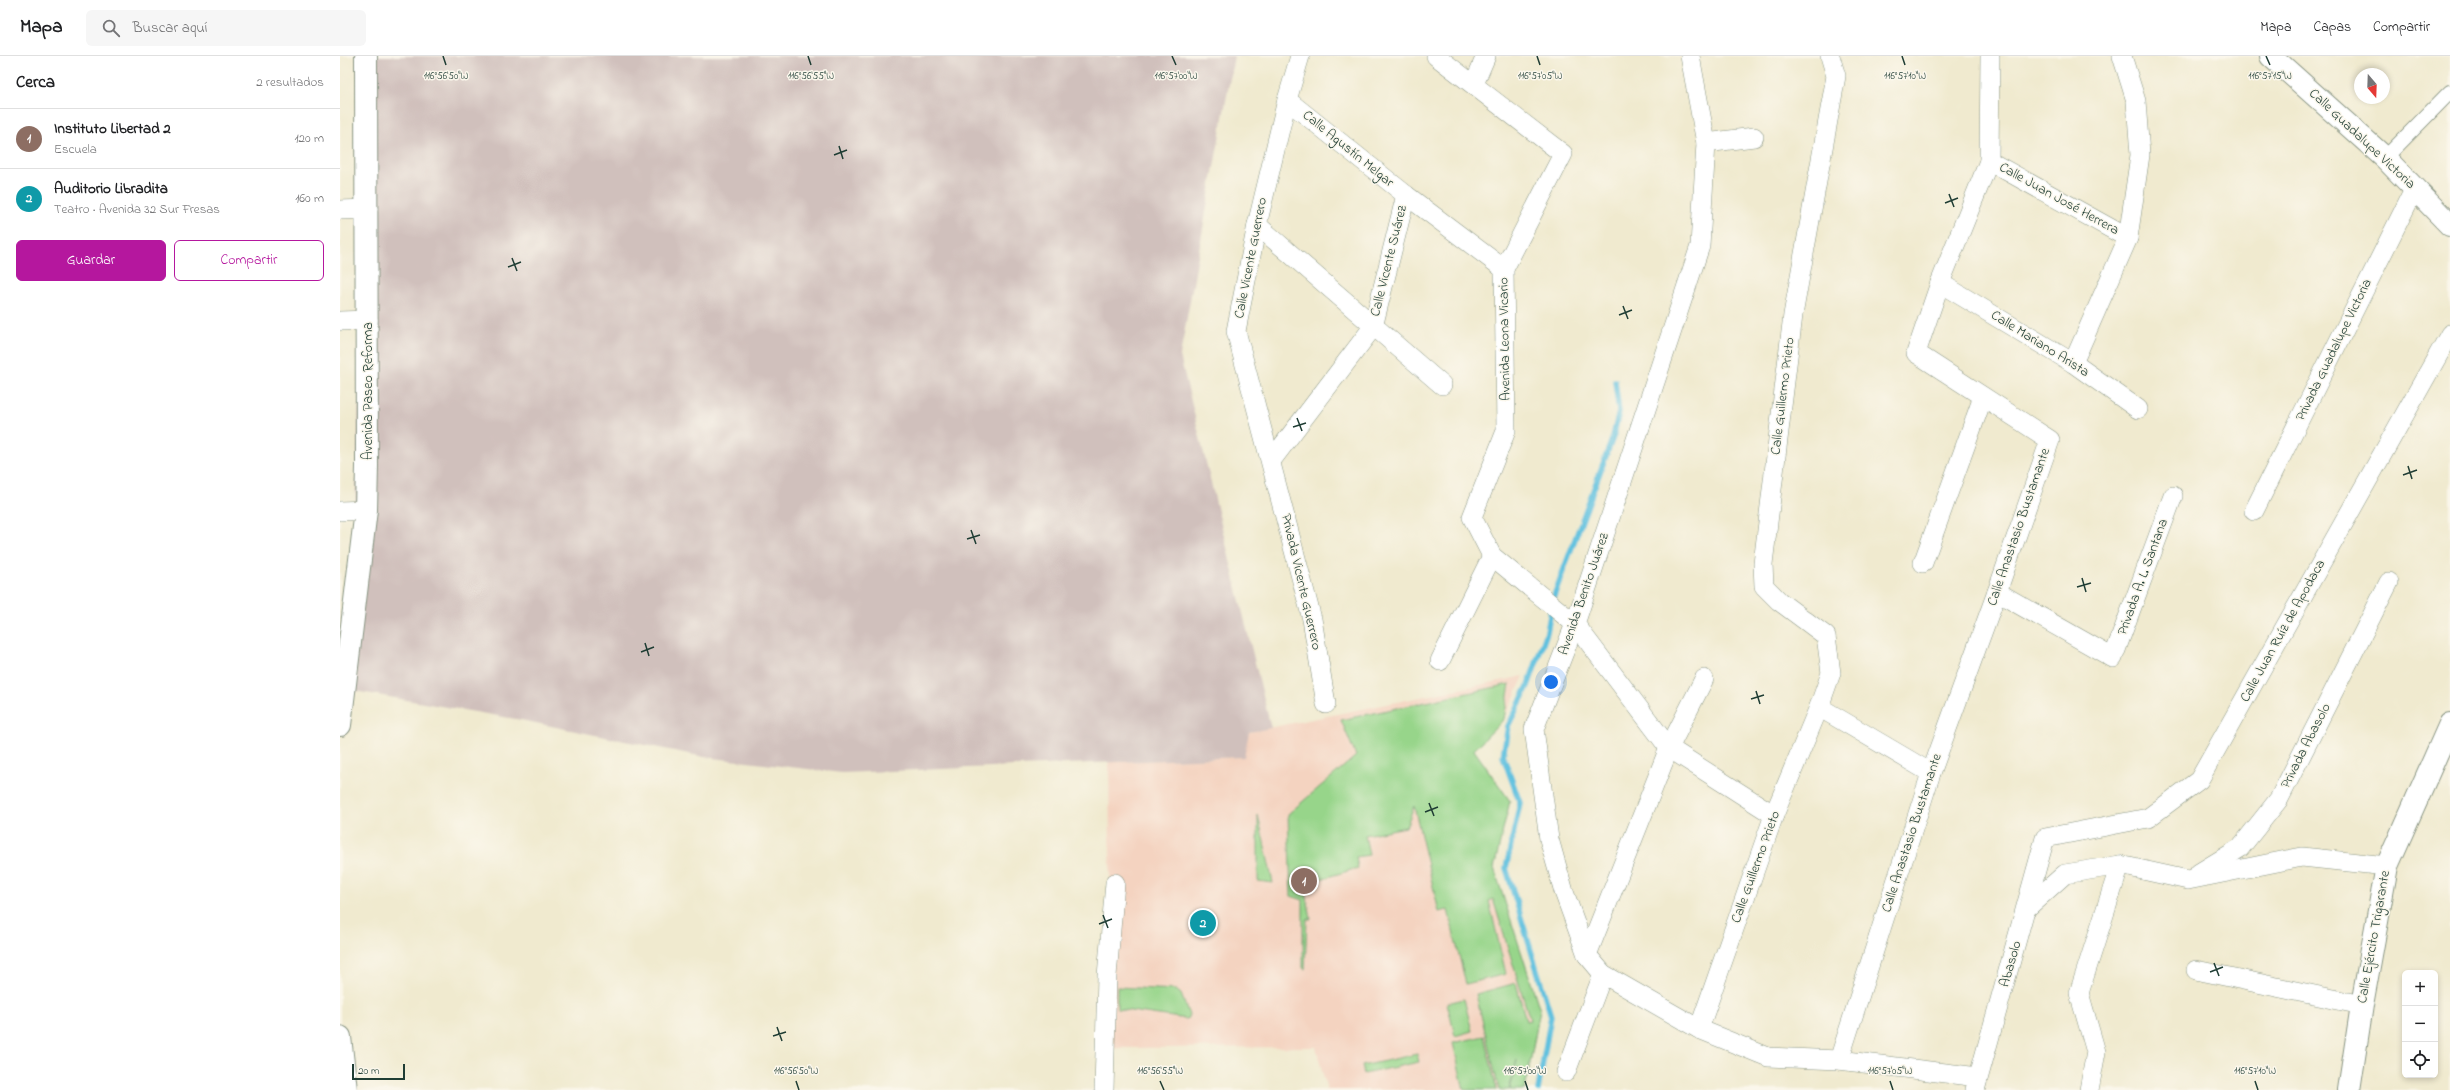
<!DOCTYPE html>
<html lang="es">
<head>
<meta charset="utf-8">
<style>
	:root { --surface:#fff; --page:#f6f6f6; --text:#202124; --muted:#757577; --line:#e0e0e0; --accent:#b5179e }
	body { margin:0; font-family:"Indie Flower",sans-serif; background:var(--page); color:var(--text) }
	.controls { position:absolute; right:12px; bottom:12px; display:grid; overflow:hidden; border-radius:6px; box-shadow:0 2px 6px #0003 }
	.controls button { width:36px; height:36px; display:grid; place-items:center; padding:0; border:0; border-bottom:1px solid var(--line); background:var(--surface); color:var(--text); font:20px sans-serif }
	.compass { position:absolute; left:2014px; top:12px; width:36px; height:36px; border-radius:50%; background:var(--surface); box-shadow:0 2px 6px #0003; rotate:161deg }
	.scale { position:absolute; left:12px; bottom:10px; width:53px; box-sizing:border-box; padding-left:4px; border:2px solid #1f3d34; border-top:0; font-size:11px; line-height:14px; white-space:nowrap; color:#1f3d34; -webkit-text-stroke:3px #fbf7ec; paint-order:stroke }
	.you { position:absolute; left:1211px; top:626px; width:14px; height:14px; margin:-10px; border:3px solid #fff; border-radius:50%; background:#1a73e8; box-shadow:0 0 0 6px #1a73e833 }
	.badge { display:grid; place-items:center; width:26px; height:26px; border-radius:50%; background:var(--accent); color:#fff; font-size:13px; font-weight:700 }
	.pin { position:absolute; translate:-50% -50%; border:2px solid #fff; box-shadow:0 1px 4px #0006 }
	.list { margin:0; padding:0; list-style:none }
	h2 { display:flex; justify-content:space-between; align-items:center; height:52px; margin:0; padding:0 16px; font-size:17px }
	h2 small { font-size:13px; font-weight:400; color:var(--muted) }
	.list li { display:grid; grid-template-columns:26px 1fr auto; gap:12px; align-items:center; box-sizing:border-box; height:60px; padding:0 16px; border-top:1px solid var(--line) }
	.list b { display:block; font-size:15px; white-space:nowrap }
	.list p { margin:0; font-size:13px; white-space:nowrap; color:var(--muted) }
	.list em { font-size:13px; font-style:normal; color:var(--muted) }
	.actions { display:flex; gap:8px; padding:12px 16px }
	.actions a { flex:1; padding:9px 0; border:1px solid var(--accent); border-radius:6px; text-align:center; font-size:14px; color:var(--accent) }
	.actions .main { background:var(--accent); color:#fff }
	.icon { flex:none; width:22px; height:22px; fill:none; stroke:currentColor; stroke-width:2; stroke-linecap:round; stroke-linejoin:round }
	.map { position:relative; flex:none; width:2110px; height:1034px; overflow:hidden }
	header { display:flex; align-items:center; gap:24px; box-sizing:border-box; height:56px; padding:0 20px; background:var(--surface); border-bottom:1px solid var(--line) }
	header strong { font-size:19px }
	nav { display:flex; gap:22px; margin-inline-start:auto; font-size:14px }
	.search { width:280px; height:36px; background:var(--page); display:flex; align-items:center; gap:10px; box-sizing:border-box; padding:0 14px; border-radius:6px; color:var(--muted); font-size:15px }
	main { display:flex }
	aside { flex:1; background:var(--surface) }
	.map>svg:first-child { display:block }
	.built { fill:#f4d3c0 }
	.industrial { fill:#d0c0bc }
	.green { fill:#97d58a; stroke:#5b895f }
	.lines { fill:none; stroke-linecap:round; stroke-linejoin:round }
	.stream { stroke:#61c1df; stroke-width:5.5 }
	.pedestrian-casing { stroke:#889482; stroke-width:16 }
	.minor-casing { stroke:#889482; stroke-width:20 }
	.tertiary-casing { stroke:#889482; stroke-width:24 }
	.secondary-casing { stroke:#889482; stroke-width:24 }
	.pedestrian { stroke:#fff; stroke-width:14 }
	.minor { stroke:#fff; stroke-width:19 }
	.tertiary { stroke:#fff; stroke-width:22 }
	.secondary { stroke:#fff; stroke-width:22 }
	.ticks { fill:none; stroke:#1f3d34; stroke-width:1.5 }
	.labels { text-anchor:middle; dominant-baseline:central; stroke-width:3; stroke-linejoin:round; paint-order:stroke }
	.street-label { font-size:14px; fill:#1f3d34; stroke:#fbf7ec }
	.ticks-label { font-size:10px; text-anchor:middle; fill:#1f3d34; stroke:#fbf7ec; stroke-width:3; stroke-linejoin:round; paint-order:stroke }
</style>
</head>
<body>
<header>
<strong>Mapa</strong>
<div class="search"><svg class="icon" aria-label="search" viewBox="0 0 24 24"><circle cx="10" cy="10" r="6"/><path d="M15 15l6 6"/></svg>Buscar aquí</div>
<nav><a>Mapa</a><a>Capas</a><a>Compartir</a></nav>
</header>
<main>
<aside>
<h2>Cerca<small>2 resultados</small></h2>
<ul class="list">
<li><span class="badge" style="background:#8d6e63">1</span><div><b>Instituto Libertad 2</b><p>Escuela</p></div><em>120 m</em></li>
<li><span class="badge" style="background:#0f9aa8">2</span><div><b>Auditorio Libradita</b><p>Teatro · Avenida 32 Sur Fresas</p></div><em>160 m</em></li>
</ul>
<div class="actions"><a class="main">Guardar</a><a>Compartir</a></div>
</aside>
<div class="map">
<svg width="2110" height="1034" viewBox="0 0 2110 1034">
	<rect width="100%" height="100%" fill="#fbf7ec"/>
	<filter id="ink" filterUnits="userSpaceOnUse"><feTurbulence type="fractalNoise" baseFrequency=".025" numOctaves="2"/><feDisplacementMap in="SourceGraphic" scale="8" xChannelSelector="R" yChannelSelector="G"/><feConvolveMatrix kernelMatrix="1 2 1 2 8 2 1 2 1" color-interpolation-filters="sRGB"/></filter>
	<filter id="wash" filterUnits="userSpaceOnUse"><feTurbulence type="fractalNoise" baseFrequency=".012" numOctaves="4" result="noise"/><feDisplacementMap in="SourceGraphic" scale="16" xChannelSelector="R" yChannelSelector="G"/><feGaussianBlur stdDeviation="0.9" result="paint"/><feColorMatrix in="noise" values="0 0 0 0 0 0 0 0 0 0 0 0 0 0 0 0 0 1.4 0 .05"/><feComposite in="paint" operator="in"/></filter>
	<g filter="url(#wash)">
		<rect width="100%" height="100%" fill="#f0eacf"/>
		<path class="built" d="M1184,620L1164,663L1134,694L1170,745L1154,812L1200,954L1185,1034H987L976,991L772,992L769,706L903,701L909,676Z"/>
		<path class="industrial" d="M31,0H894L840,300L931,672L909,676L904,701L502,717L364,701L181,664L9,634Z"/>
		<g class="green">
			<path d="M1170,628L1164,663L1134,694L1170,745L1154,812L1200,954L1185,1034H1170L1177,1004L1169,1034H1159L1136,938L1176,927L1186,965L1190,964L1153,843L1149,845L1166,918L1126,928L1108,854L1099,856L1074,750L1066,771L1025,779L1029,799L1016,801L1018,812L967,827L965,830L971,863H967L965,913L963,912V844L951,840L948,758L1016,700L1001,664Z"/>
			<path d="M918,759L933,827L918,825Z"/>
			<path d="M777,931L836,934L841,938L849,959L847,963L777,953Z"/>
			<path d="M1124,943L1132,975L1115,980L1107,947Z"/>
			<path d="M1144,980L1157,1034H1124L1113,987Z"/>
			<path d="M1077,998L1079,1006L1024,1018L1022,1010Z"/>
		</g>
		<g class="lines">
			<g class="stream">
				<path d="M1212,545L1273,381L1279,356L1275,325"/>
				<path d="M1198,1034L1211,960L1166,812L1180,747L1163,700L1168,670L1188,630L1207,576L1211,554"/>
			</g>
		</g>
	</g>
	<g filter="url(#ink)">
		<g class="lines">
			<g class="pedestrian-casing">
				<path id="pedestrian" d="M2045,102L2110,36"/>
			</g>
			<g class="minor-casing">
				<g id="minor">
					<path d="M960,0L947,44L917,169L896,275L972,563L986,648"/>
					<path d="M1096,0L1223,98L1164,213L1166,375L1132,461L1152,500L1235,568L1329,692L1434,759"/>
					<path d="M1350,0L1366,87L1360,190L1235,568L1194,673L1209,783L1224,836L1247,899L1263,918L1359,973L1428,1001L1499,1004L1638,1021"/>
					<path d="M1134,28L1146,0"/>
					<path d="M947,44L1066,139L1164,213"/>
					<path d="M1366,87L1414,81"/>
					<path d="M1649,105L1788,182"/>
					<path d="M0,154L28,153"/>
					<path d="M917,169L1102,329"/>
					<path d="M1600,227L1733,307L1798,353"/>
					<path d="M0,265L28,264"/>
					<path d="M1733,307L1788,182L1800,99L1796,45L1782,0"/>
					<path d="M931,405L1033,271L1066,139"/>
					<path d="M0,455L26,454"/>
					<path d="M1914,455L2075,132"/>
					<path d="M1583,507L1643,341"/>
					<path d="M1657,536L1773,602L1833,440"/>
					<path d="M1100,605L1152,500"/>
					<path d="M1479,651L1591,717"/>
					<path d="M1859,817L1900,792L1939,743L2049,526"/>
					<path d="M1688,851L1725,818L1780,809L1848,824L1962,801L2047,810"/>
					<path d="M1247,899L1329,692L1364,623"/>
					<path d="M1856,914L2022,949"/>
					<path d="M1359,973L1434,759L1479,651L1491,617L1486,580L1439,545L1424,530L1423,508L1453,259L1496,20L1490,0"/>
					<path d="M1499,1004L1591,717L1657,536L1710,384L1576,297L1600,227L1649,105L1650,0"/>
					<path d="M1226,1016L1263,918"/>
					<path d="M764,1034L767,920L775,827"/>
					<path d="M1635,1034L1705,782L1808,762L1859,724L2110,278"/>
					<path d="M1749,1034L1756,996L1739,937L1780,809"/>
				</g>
			</g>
			<g class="tertiary-casing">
				<path id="tertiary" d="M1931,0L2045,102L2110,169"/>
			</g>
			<g class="secondary-casing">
				<g id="secondary">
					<path d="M0,669L26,454L27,410L26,0"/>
					<path d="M0,981L6,1034"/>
					<path d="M2009,1034L2022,949L2047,810L2110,668"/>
				</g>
			</g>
			<use href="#pedestrian" class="pedestrian"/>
			<use href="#minor" class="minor"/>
			<use href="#tertiary" class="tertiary"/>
			<use href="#secondary" class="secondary"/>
		</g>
	</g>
	<path class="ticks" d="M103,0L106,9M468,0L471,9M832,0L836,9M1197,0L1200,9M1562,0L1565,9M1926,0L1930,9M499,90L503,103M494,99L507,94M1609,138L1614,151M1605,147L1618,142M172,202L177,215M168,211L181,206M1283,250L1288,263M1279,259L1292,254M957,362L962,375M953,371L966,367M2068,410L2072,423M2063,419L2077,414M631,474L636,488M627,483L640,479M1742,522L1746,536M1737,531L1751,527M305,587L309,600M301,596L314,591M1416,635L1420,648M1411,643L1424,639M1089,747L1094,760M1085,756L1098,751M763,859L768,872M759,868L772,863M1874,907L1879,920M1870,916L1883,911M437,971L442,985M433,980L446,976M456,1025L459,1034M820,1025L824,1034M1185,1025L1188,1034M1550,1025L1553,1034M1915,1025L1918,1034"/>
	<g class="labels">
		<g class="street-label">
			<text transform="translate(2022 83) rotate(43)">Calle Guadalupe Victoria</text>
			<text transform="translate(1008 93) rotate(39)">Calle Agustín Melgar</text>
			<text transform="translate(1719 143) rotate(29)">Calle Juan José Herrera</text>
			<text transform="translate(911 202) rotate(-79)">Calle Vicente Guerrero</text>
			<text transform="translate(1049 205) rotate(-76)">Calle Vicente Suárez</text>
			<text transform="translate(1165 283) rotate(-91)">Avenida Leona Vicario</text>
			<text transform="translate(1700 288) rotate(32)">Calle Mariano Arista</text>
			<text transform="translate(1994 294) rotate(-64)">Privada Guadalupe Victoria</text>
			<text transform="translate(28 335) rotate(-90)">Avenida Paseo Reforma</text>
			<text transform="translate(1443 340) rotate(-83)">Calle Guillermo Prieto</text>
			<text transform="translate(1679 471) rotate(-71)">Calle Anastasio Bustamante</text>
			<text transform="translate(1803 521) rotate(-70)">Privada A. L. Santana</text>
			<text transform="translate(961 526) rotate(77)">Privada Vicente Guerrero</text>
			<text transform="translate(1244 538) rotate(-71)">Avenida Benito Juárez</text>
			<text transform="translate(1943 575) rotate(-61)">Calle Juan Ruíz de Apodaca</text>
			<text transform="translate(1966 690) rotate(-63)">Privada Abasolo</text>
			<text transform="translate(1572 777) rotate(-72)">Calle Anastasio Bustamante</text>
			<text transform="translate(1416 811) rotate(-70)">Calle Guillermo Prieto</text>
			<text transform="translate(2034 881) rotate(-80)">Calle Ejército Trigarante</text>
			<text transform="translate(1671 908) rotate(-74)">Abasolo</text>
		</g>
	</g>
	<g class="ticks-label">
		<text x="106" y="23">116°56'50"W</text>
		<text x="471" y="23">116°56'55"W</text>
		<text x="836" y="23">116°57'00"W</text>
		<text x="1200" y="23">116°57'05"W</text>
		<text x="1565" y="23">116°57'10"W</text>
		<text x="1930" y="23">116°57'15"W</text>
		<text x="456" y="1018">116°56'50"W</text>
		<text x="820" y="1018">116°56'55"W</text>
		<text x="1185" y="1018">116°57'00"W</text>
		<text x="1550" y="1018">116°57'05"W</text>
		<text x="1915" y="1018">116°57'10"W</text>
	</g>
</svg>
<div class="controls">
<button>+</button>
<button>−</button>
<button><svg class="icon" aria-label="locate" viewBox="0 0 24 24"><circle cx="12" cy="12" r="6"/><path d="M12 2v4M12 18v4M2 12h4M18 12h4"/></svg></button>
</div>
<svg class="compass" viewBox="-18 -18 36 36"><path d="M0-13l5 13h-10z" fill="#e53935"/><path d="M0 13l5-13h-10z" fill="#757577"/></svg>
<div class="scale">20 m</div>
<div class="you"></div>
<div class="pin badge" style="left:964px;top:825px;background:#8d6e63">1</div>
<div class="pin badge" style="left:863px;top:867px;background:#0f9aa8">2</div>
</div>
</main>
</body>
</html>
